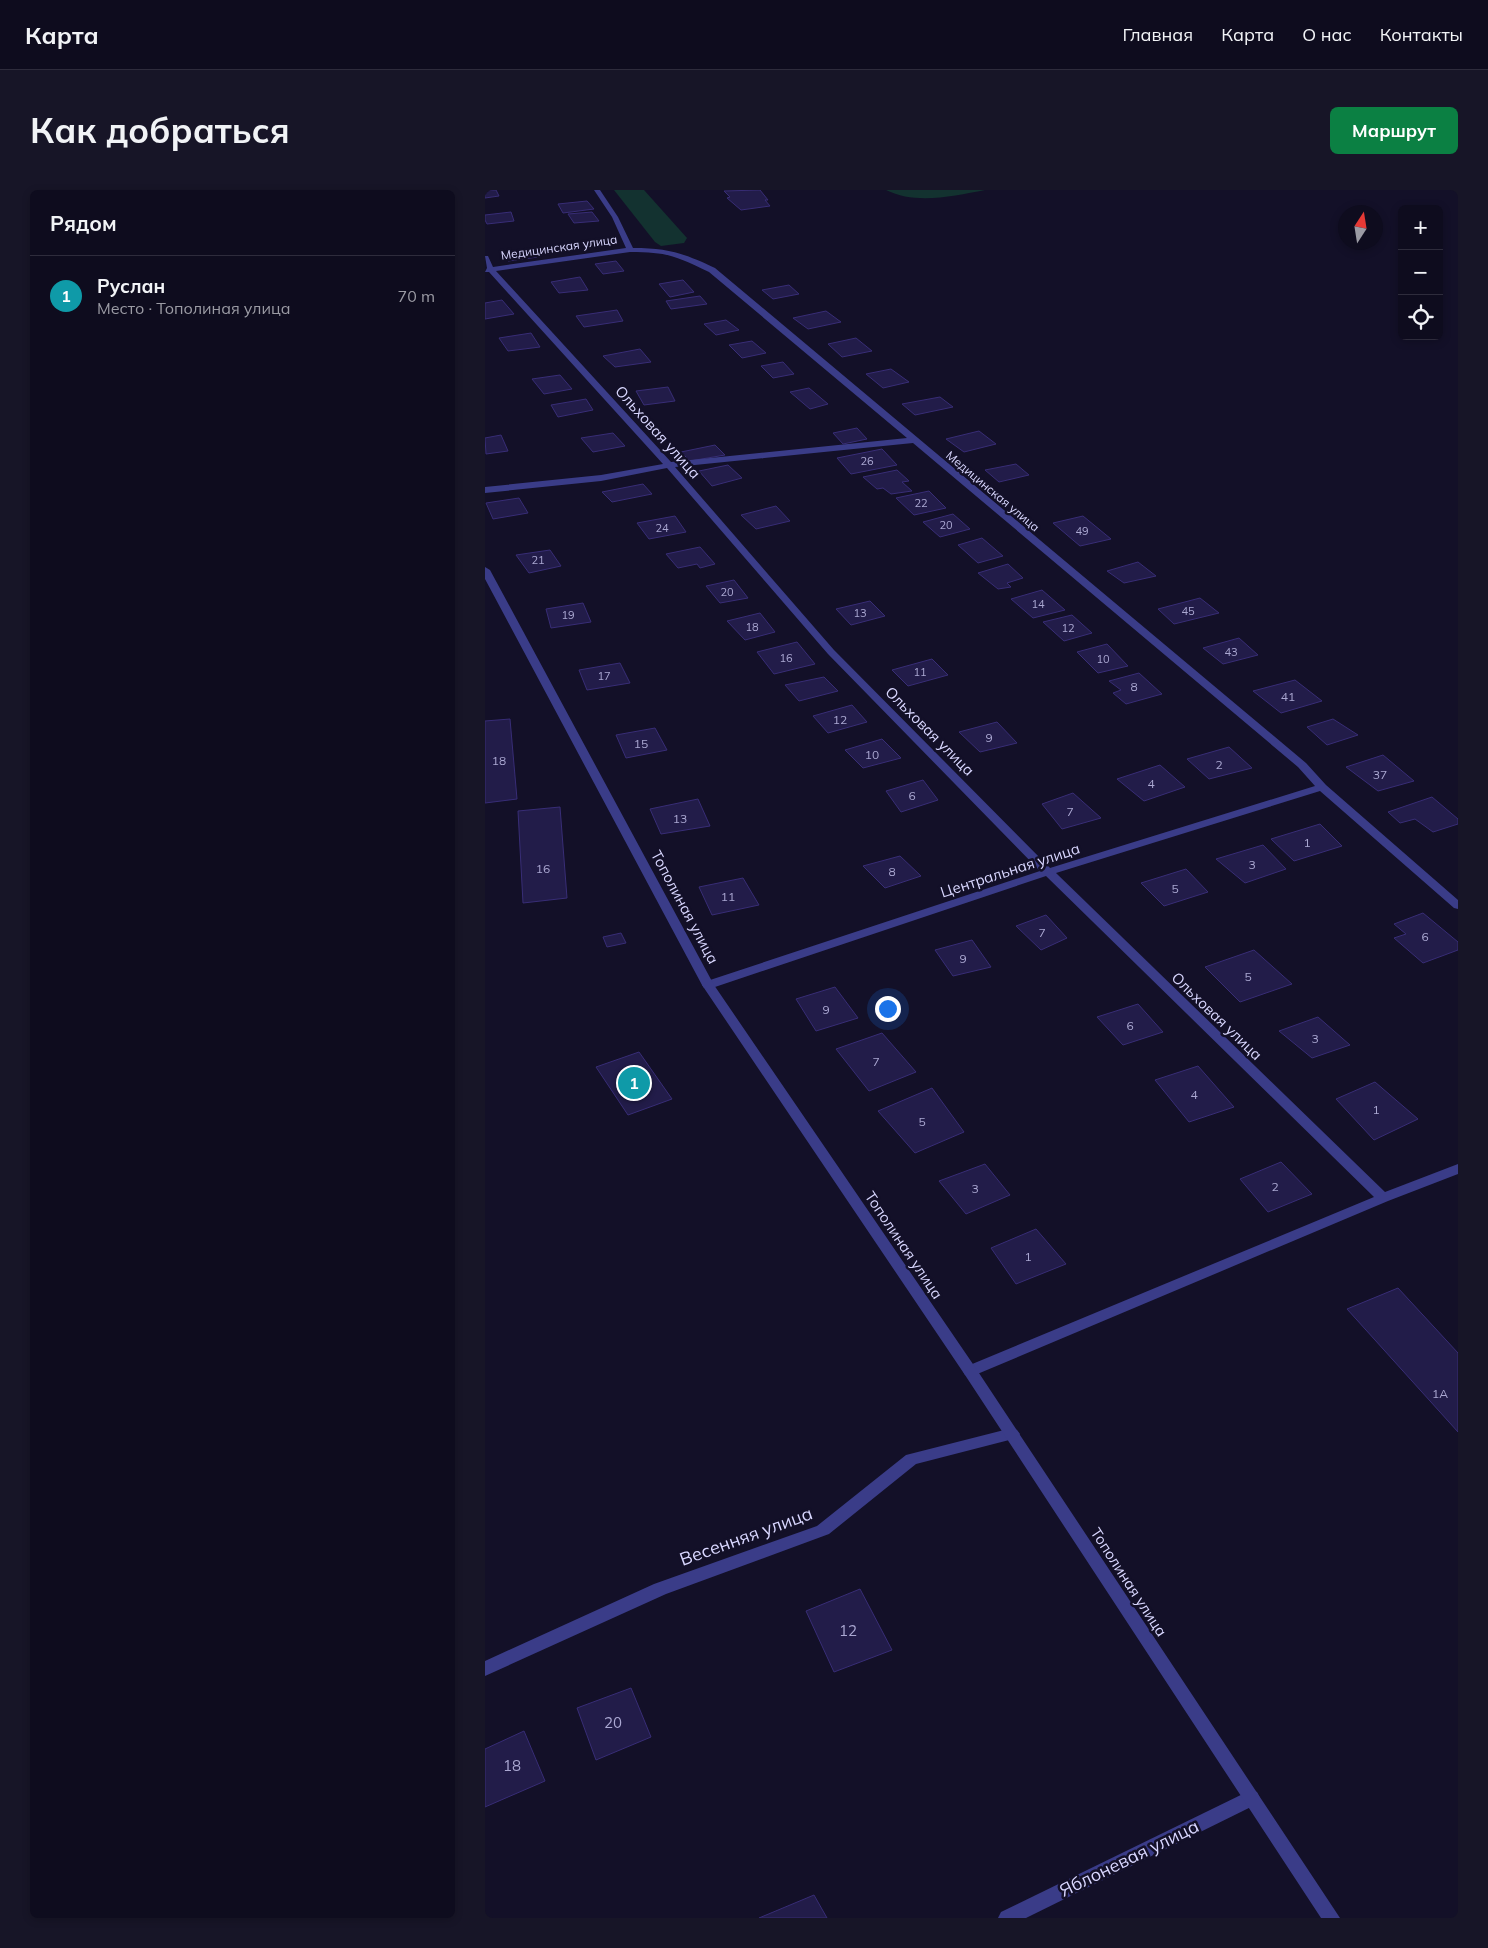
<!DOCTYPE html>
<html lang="ru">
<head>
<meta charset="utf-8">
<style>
	:root { --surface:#0e0c1e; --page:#171527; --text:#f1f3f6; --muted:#9b9ba4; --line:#2e2c3c; --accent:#0b8043 }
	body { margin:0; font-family:Mulish,sans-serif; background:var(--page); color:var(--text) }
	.controls { position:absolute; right:15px; top:15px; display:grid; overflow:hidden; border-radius:8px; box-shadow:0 2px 8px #0003 }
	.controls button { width:45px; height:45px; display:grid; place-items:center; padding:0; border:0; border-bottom:1px solid var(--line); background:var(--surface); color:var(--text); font:25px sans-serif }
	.compass { position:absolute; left:853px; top:15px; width:45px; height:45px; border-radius:50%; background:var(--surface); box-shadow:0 2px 8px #0003; rotate:12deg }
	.you { position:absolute; left:402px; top:818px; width:18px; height:18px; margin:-12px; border:4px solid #fff; border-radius:50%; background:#1a73e8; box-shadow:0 0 0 8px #1a73e833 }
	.badge { display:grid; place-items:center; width:32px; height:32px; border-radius:50%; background:var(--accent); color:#fff; font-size:16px; font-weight:700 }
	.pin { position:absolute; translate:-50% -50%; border:2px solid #fff; box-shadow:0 1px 5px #0006 }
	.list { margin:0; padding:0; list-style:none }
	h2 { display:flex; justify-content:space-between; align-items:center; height:65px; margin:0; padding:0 20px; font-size:21px }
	h2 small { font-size:16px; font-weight:400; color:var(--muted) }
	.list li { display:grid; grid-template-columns:32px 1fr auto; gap:15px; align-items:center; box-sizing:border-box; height:80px; padding:0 20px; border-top:1px solid var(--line) }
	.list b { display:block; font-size:19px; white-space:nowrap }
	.list p { margin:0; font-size:16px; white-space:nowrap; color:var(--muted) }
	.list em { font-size:16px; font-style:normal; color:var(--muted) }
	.icon { flex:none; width:28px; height:28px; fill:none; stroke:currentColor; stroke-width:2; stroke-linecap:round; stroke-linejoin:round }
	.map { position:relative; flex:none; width:973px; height:1728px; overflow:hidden; border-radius:8px }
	header { display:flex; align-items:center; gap:30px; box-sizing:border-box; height:70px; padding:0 25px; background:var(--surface); border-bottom:1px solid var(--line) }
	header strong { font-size:24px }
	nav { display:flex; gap:28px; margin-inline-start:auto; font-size:18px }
	.intro { display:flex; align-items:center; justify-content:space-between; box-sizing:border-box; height:120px; padding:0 30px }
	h1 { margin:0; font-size:35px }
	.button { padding:12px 22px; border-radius:8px; background:var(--accent); color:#fff; font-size:18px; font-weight:700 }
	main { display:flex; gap:30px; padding:0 30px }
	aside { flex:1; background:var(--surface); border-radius:8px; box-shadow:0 2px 8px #0003 }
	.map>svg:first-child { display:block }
	.green { fill:#133230 }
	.building { fill:#221c49; stroke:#382d76 }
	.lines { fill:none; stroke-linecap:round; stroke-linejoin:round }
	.minor { fill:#3a3c88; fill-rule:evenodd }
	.tertiary { fill:#3a3c88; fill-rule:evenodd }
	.labels { text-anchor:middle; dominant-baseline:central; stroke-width:5; stroke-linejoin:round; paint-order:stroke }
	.far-number-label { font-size:11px; fill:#aba8d2 }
	.far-street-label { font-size:12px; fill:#d9d7ff; stroke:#131028 }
	.number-label { font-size:12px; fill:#aba8d2 }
	.street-label { font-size:15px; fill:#d9d7ff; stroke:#131028 }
	.near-number-label { font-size:15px; fill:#aba8d2 }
	.near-street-label { font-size:18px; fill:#d9d7ff; stroke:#131028 }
</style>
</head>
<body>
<header>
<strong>Карта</strong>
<nav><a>Главная</a><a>Карта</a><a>О нас</a><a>Контакты</a></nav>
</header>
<div class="intro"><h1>Как добраться</h1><a class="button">Маршрут</a></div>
<main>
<aside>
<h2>Рядом<small></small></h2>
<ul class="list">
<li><span class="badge" style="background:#0f9aa8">1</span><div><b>Руслан</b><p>Место · Тополиная улица</p></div><em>70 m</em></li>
</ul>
</aside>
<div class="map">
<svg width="973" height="1728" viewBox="0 0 973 1728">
	<rect width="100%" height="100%" fill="#131028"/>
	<g class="green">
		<path d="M129,0H159L202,48L199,53L176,56L170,52Z"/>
		<path d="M401,0H500C468,6 431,15 401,0Z"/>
	</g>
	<g class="building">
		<path d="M0,0H11L14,6L0,8Z"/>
		<path d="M275,0L283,10H280L285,16L256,20L242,8L245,7L239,1Z"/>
		<path d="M102,11L109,19L78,23L73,14Z"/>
		<path d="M26,22L29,31L2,34L0,30V25Z"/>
		<path d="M107,22L114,31L89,33L83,24Z"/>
		<path d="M48,60L53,67L23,71L18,64Z"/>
		<path d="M131,71L139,81L118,84L110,74Z"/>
		<path d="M95,87L103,100L74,103L66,92Z"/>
		<path d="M198,90L209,102L185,107L174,94Z"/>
		<path d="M304,95L314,104L288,109L277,100Z"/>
		<path d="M215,106L222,114L186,119L181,111Z"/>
		<path d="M17,110L29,124L0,129V113Z"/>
		<path d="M132,120L138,131L99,137L91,126Z"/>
		<path d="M341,121L356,132L323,139L308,128Z"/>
		<path d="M241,130L254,140L231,145L219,134Z"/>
		<path d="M46,143L55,157L23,161L14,148Z"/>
		<path d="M371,148L387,161L357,167L343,154Z"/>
		<path d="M267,151L281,163L257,168L244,155Z"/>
		<path d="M155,159L166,172L130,177L118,166Z"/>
		<path d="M298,172L309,184L288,188L276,176Z"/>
		<path d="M406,179L424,192L398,198L381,184Z"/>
		<path d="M75,185L87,199L59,204L47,189Z"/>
		<path d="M183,197L190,211L159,215L151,201Z"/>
		<path d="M324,198L343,214L325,219L305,202Z"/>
		<path d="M455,207L468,217L430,225L417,214Z"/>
		<path d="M101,209L108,220L73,227L66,215Z"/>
		<path d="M372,238L382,249L358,254L348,243Z"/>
		<path d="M494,241L511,254L479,262L461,249Z"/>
		<path d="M128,243L140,256L108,262L96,248Z"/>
		<path d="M16,245L23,261L1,264L0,248Z"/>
		<path d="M230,255L240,265L205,271L196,262Z"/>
		<path d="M397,259L412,275L366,284L352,268Z"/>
		<path d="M531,274L544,285L514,292L500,280Z"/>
		<path d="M243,275L257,288L227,296L214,281Z"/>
		<path d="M412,280L424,291L417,292L427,301L406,304L398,298L392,299L378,287Z"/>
		<path d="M158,294L167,304L127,312L117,302Z"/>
		<path d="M444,301L461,318L429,325L411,308Z"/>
		<path d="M34,308L43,323L8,329L1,313Z"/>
		<path d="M291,316L305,331L271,339L256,325Z"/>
		<path d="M468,324L485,339L455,347L438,332Z"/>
		<path d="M190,326L201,342L164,349L152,333Z"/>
		<path d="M598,326L626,349L595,356L568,333Z"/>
		<path d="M497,348L518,366L493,373L473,355Z"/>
		<path d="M215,357L230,374L215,378L212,374L193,378L181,364Z"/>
		<path d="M65,360L76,376L44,383L31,365Z"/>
		<path d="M653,372L671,386L639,393L622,381Z"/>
		<path d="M523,374L538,388L522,393L526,397L513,399L493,383Z"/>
		<path d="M249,390L263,408L235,413L221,396Z"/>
		<path d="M557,400L580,420L548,428L526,409Z"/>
		<path d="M715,408L734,423L689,434L673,419Z"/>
		<path d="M385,411L400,426L366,435L351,419Z"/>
		<path d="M98,413L106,432L66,438L61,419Z"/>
		<path d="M275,423L290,442L260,450L242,431Z"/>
		<path d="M587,425L607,443L579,451L558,432Z"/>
		<path d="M754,448L773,465L738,474L718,458Z"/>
		<path d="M312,452L330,474L289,484L272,462Z"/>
		<path d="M622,454L643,476L613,483L592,462Z"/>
		<path d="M447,469L463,485L423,496L407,480Z"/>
		<path d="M135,473L145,493L102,500L94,480Z"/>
		<path d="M654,483L677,504L641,514L628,503L636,500L624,491Z"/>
		<path d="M339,487L353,501L314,511L300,495Z"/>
		<path d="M810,490L837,511L796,523L768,501Z"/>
		<path d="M367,515L382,532L343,543L328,526Z"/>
		<path d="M25,529L32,609L0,613V531Z"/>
		<path d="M848,529L873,545L842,555L822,537Z"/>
		<path d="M512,532L532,553L495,562L474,542Z"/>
		<path d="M170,538L182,560L141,568L131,545Z"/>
		<path d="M397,549L416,568L378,578L360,560Z"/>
		<path d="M744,557L767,578L724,589L702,569Z"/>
		<path d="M898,565L929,591L893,601L861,577Z"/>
		<path d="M675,575L700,597L659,611L632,589Z"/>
		<path d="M438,590L453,610L416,622L401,601Z"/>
		<path d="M588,603L616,628L577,639L557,614Z"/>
		<path d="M947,607L973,629V634L948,642L930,629L915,633L903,622Z"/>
		<path d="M213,609L225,636L176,644L165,619Z"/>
		<path d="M75,617L82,708L38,713L33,621Z"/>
		<path d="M835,634L857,656L809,671L786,649Z"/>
		<path d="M778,655L801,679L760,693L731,669Z"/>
		<path d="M415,666L436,686L400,698L378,676Z"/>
		<path d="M701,679L723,702L679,716L656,693Z"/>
		<path d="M258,688L274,715L227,725L214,697Z"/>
		<path d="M938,723L973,752V760L938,773L909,748L921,744L909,734Z"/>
		<path d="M561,725L582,748L556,760L531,736Z"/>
		<path d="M136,743L141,753L122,757L118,747Z"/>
		<path d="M487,750L506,777L468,786L450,760Z"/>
		<path d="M769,760L807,794L755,812L720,777Z"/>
		<path d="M350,797L373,828L331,841L311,809Z"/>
		<path d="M653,814L678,842L638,855L612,827Z"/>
		<path d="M833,827L865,855L827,868L794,841Z"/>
		<path d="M397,843L431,882L384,901L351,859Z"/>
		<path d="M154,862L187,909L143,925L111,877Z"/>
		<path d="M713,876L749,917L704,932L670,890Z"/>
		<path d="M890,892L933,929L889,950L851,909Z"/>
		<path d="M447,898L479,942L430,963L393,921Z"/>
		<path d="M796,972L827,1004L783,1022L755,989Z"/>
		<path d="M500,974L525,1005L481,1024L454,991Z"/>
		<path d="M551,1039L581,1074L531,1094L506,1058Z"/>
		<path d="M913,1098L973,1163V1242L862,1119Z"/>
		<path d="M375,1399L407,1460L349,1482L321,1421Z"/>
		<path d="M146,1498L166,1547L111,1570L92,1518Z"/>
		<path d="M39,1541L60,1591L0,1617V1559Z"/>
		<path d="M329,1705L342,1728H274Z"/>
	</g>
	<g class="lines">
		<g class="minor">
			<path d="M109,0H115L133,27L148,58C183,58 198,63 230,78L821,573L841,595L973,710V719L969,718L835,601L571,683L900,1002L973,974V984L903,1011L490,1185L485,1187L480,1185L478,1181L480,1177L889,1007L561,686L227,798H219L217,795L219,792L555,681L343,464L182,278L116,291L0,303V297L116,285L178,274L4,82H0L2,78L0,66H3L8,77L141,58L127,27ZM145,62C182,62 191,66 224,82L422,248L186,272L11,81ZM428,253L813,577L830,596L565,678L349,460L190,277Z"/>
			<path d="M527,1238L532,1240L535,1244L532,1248L431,1274L344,1344L181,1404L0,1486V1471L169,1394L332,1336L421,1265Z"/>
			<path d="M766,1600L772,1602L775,1608L772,1614L541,1728H513L516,1722Z"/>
		</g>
		<path class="tertiary" d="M0,377L5,380L229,795L490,1177L855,1728H836L480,1185L217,795L0,389Z"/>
	</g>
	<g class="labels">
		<g class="far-number-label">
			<text x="382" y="271">26</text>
			<text x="436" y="313">22</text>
			<text x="461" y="335">20</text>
			<text x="177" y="338">24</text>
			<text x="597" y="341">49</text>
			<text x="53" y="370">21</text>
			<text x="242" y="402">20</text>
			<text x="553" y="414">14</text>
			<text x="703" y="421">45</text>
			<text x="375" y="423">13</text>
			<text x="83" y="425">19</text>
			<text x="267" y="437">18</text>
			<text x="583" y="438">12</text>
			<text x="746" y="462">43</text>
			<text x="301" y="468">16</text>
			<text x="618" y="469">10</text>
			<text x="435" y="482">11</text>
			<text x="119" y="486">17</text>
		</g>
		<g class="far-street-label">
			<text transform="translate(74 57) rotate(-8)">Медицинская улица</text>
			<text transform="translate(508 301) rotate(40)">Медицинская улица</text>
		</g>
		<g class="number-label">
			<text x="649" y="496">8</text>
			<text x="803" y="506">41</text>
			<text x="355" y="529">12</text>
			<text x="504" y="547">9</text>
			<text x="156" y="553">15</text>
			<text x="387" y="564">10</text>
			<text x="14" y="570">18</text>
			<text x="734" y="574">2</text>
			<text x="895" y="584">37</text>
			<text x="666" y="593">4</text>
			<text x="427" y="605">6</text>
			<text x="585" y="621">7</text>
			<text x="195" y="628">13</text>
			<text x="822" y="652">1</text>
			<text x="767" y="674">3</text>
			<text x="58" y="678">16</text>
			<text x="407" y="681">8</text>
			<text x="690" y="698">5</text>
			<text x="243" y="706">11</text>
			<text x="557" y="742">7</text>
			<text x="940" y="746">6</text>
			<text x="478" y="768">9</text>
			<text x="763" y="786">5</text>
			<text x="341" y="819">9</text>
			<text x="645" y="835">6</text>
			<text x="830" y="848">3</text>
			<text x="391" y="871">7</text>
			<text x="709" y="904">4</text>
			<text x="891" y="919">1</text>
			<text x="437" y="931">5</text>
			<text x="790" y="996">2</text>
			<text x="490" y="998">3</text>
			<text x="543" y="1066">1</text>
			<text x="955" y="1203">1А</text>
		</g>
		<g class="street-label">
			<text transform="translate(173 242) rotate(48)">Ольховая улица</text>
			<text transform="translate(445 541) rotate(45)">Ольховая улица</text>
			<text transform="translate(525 680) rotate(-18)">Центральная улица</text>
			<text transform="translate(200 717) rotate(62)">Тополиная улица</text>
			<text transform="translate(732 826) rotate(44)">Ольховая улица</text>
			<text transform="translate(419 1055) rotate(56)">Тополиная улица</text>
			<text transform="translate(644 1392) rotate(57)">Тополиная улица</text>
		</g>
		<g class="near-number-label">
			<text x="363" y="1440">12</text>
			<text x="128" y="1532">20</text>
			<text x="27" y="1575">18</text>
		</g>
		<g class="near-street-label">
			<text transform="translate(261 1346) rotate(-20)">Весенняя улица</text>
			<text transform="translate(644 1668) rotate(-26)">Яблоневая улица</text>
		</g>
	</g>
</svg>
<div class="controls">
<button>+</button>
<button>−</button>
<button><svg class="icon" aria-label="locate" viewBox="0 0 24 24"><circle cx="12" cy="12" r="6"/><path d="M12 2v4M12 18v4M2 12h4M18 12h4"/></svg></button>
</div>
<svg class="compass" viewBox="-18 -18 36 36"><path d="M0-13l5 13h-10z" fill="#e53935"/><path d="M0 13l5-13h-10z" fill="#9b9ba4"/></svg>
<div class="you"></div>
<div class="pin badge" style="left:149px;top:893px;background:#0f9aa8">1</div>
</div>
</main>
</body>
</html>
